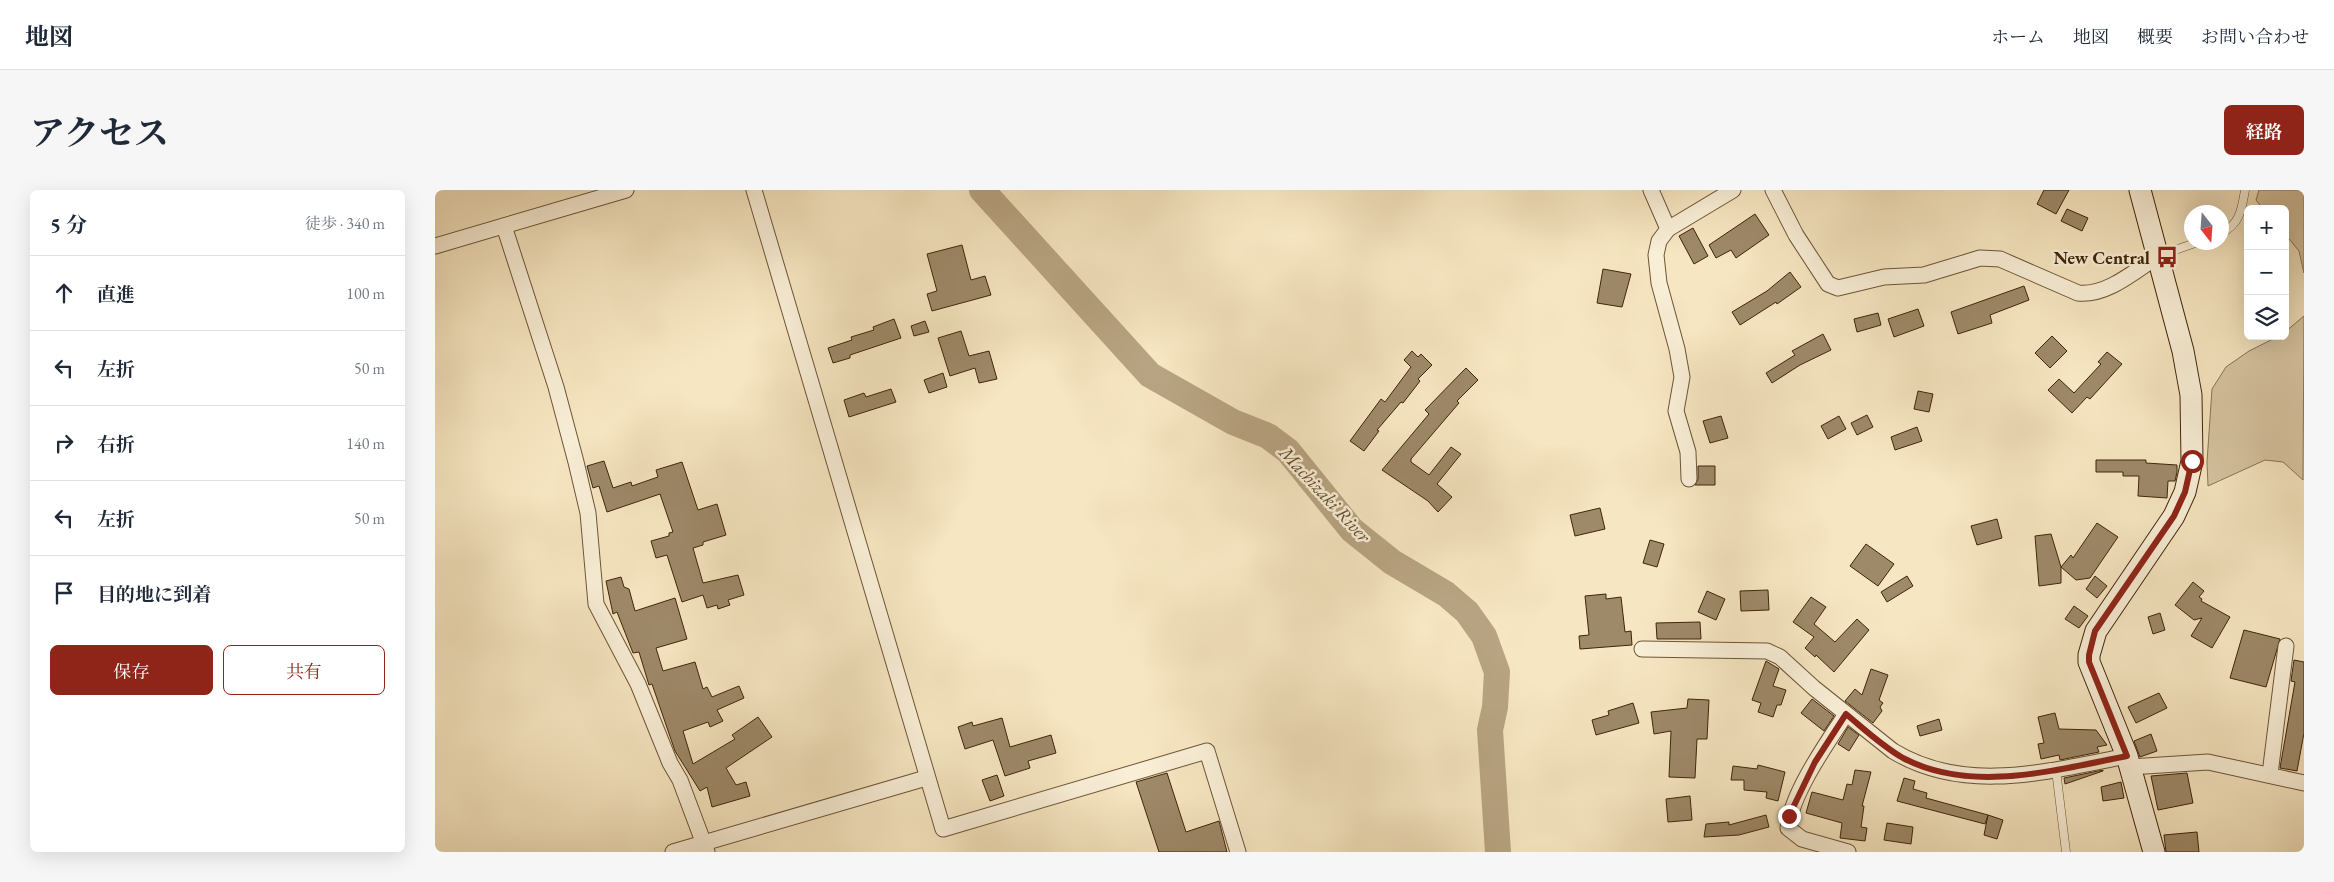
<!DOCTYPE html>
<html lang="ja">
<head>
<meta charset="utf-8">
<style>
	:root { --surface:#fff; --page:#f6f6f7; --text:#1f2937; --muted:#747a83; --line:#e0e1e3; --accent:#8f2418 }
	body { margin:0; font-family:"EB Garamond","Noto Serif JP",serif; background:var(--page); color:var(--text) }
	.controls { position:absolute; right:15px; top:15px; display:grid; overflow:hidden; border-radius:8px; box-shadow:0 5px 20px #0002 }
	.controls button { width:45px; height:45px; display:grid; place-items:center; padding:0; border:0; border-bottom:1px solid var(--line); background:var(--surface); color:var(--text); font:25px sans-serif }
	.compass { position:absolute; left:1749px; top:15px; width:45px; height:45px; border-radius:50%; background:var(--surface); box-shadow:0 5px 20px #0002; rotate:163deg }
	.stop { position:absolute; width:15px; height:15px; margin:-11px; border:4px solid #8f2418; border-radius:50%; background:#fff }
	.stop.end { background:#8f2418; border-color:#fff; box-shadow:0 1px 5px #0008 }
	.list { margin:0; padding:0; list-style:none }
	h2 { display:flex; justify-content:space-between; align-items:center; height:65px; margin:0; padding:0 20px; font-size:21px }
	h2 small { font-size:16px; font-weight:400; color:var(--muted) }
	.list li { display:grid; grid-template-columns:32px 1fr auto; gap:15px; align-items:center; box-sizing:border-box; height:75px; padding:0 20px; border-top:1px solid var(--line) }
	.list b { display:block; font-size:19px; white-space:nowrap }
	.list em { font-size:16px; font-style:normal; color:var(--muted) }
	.actions { display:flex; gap:10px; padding:15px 20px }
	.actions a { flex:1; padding:11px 0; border:1px solid var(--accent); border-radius:8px; text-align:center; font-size:18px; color:var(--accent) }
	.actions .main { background:var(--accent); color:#fff }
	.icon { flex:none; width:28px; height:28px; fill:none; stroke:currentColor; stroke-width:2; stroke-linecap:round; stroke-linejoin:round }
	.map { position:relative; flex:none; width:1869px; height:662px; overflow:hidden; border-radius:8px }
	header { display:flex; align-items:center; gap:30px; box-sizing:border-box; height:70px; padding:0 25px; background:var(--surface); border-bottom:1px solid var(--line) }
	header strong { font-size:24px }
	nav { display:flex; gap:28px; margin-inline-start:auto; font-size:18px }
	.intro { display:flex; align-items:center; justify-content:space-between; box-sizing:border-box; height:120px; padding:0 30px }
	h1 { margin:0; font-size:35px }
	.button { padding:12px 22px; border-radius:8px; background:var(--accent); color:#fff; font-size:18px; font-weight:700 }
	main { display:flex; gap:30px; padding:0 30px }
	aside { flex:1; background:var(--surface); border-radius:8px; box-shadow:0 5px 20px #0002 }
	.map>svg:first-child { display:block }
	.green { fill:#d7c5a2; stroke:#8b7556 }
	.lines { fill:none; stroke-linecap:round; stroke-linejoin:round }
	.river { stroke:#b8a482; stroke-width:26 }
	.building { fill:#9e8969; stroke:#3f2509 }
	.lane-casing { stroke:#6d5537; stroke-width:9 }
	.street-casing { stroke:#6d5537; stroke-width:17 }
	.secondary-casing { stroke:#3f2509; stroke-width:23 }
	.lane { stroke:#f9efd7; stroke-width:8 }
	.street { stroke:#f9efd7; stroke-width:15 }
	.secondary { stroke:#f9efd7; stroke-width:21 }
	.route { stroke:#8f2418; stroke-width:6 }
	.labels { text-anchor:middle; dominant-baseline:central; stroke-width:5; stroke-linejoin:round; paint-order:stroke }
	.poi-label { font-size:18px; font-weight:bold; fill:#3f2509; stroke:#f9efd7; text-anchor:end }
	.water-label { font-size:19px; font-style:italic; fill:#634b2d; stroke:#f9efd7 }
</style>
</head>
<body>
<header>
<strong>地図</strong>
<nav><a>ホーム</a><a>地図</a><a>概要</a><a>お問い合わせ</a></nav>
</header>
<div class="intro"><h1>アクセス</h1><a class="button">経路</a></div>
<main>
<aside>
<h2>5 分<small>徒歩 · 340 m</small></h2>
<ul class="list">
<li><svg class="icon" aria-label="ahead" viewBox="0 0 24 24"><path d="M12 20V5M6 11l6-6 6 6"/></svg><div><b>直進</b></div><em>100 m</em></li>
<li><svg class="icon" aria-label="left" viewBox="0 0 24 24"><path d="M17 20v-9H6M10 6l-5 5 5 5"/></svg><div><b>左折</b></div><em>50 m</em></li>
<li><svg class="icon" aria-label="right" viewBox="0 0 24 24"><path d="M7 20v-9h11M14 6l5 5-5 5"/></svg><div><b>右折</b></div><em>140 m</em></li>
<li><svg class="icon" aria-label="left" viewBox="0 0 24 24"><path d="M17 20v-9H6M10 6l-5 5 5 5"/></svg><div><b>左折</b></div><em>50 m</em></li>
<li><svg class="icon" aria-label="arrive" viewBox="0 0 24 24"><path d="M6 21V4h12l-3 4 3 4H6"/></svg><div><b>目的地に到着</b></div></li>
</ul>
<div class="actions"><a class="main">保存</a><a>共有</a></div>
</aside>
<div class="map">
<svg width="1869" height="662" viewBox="0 0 1869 662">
	<rect width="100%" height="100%" fill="#f6e6c1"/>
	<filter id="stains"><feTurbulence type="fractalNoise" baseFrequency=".004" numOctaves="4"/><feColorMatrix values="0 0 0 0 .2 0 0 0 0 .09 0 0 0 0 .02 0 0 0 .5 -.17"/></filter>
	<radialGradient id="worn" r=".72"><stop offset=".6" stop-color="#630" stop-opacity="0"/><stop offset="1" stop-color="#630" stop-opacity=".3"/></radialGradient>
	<g class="green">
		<path d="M1824,0H1869V83L1864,61L1850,44V19H1828L1821,10Z"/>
		<path d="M1869,126L1868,290L1848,272L1830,270L1773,296L1772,272L1777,199L1791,177L1814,161L1844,146H1850V142Z"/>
	</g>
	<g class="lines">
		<path class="river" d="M547,0L715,185L798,232L833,246L853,261L917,340L957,372L1011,404L1032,422L1049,446L1062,482L1060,517L1055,540L1063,662"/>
	</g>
	<g class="building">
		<path d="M1609,0H1634L1621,24L1602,14Z"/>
		<path d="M1632,19L1653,28L1647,41L1626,31Z"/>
		<path d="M1320,24L1334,45L1301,68L1296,60L1281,68L1274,55Z"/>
		<path d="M1258,38L1273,66L1259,74L1244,46Z"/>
		<path d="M527,55L536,90L550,86L556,105L497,121L492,104L502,101L492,64Z"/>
		<path d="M1168,79L1196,84L1187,117L1162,113Z"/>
		<path d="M1355,82L1366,97L1342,114L1341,112L1305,135L1297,122L1332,101Z"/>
		<path d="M1589,96L1594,110L1555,125L1557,133L1523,144L1516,122Z"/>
		<path d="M1483,119L1489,136L1459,147L1453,129Z"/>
		<path d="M1443,123L1446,135L1422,142L1419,129Z"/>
		<path d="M459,129L466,148L415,165V168L398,173L393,158L417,150L416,147L439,140L438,137Z"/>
		<path d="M490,131L494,142L479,146L476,136Z"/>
		<path d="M526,141L534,166L554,161L562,189L544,193L540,178L515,186L503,148Z"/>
		<path d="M1388,144L1396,160L1365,175L1337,193L1331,183L1360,165L1357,161Z"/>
		<path d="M1617,146L1632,161L1615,178L1600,163Z"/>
		<path d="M977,161L983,167L986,164L997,175L983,189L985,191L968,213L966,212L942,240L944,241L929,261L915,251L946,209L950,212L976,177L969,170Z"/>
		<path d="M1672,162L1687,174L1655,209L1652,207L1637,223L1613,200L1624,189L1639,203L1666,174L1663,172Z"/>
		<path d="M1031,178L1043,190L1022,211L1024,213L976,269V272L994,285L1016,257L1026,264L1002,294L1017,307L1003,322L993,311L947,280L994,224L990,220Z"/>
		<path d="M508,183L512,197L494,203L489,190Z"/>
		<path d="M456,199L461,212L414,227L409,210L429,203L431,207Z"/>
		<path d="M1483,201L1498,204L1494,222L1479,219Z"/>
		<path d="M1432,225L1438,237L1422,245L1416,233Z"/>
		<path d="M1286,226L1293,248L1275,253L1268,231Z"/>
		<path d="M1404,226L1411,239L1393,249L1386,236Z"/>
		<path d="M1482,237L1487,251L1460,260L1456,247Z"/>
		<path d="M1661,270H1711V273L1742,275V282L1740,291H1733L1732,308L1703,306L1704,286H1688V282H1661Z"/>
		<path d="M169,271L178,298L196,292L197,296L223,287L221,280L247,272L263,320L282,314L291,345L268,352V355L258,358L268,393L303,385L309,405L293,410L295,415L283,419L282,415L272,418L268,405L247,412L232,365L221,368L216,351L234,346V343L238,342L225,304L172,322L164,296L158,298L152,276Z"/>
		<path d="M1263,276H1280V295H1260L1263,289Z"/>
		<path d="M1165,318L1170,339L1140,346L1135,325Z"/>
		<path d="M1562,329L1567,348L1542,355L1536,336Z"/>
		<path d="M1662,333L1683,347L1655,388L1641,390L1626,377L1636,365L1638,368Z"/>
		<path d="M1616,344L1626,377V393L1604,396L1600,346Z"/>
		<path d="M1215,350L1229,354L1222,377L1208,373Z"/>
		<path d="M1431,354L1459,374L1443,396L1415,376Z"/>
		<path d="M1472,386L1478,396L1452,412L1446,402Z"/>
		<path d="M1660,386L1672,396L1662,408L1651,399Z"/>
		<path d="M186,387L189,397L194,399L200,421L240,408L252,449L221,458L228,481L260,472L268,499L272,497L277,507L304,496L309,508L282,520L288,531L275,537L273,532L248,541L258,574L300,549L297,545L323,527L337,547L291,578L301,595L311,592L315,606L277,617L272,597L265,601L240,561L217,494L214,495L204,462L198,463L182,422L178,424L171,391Z"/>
		<path d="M1758,392L1769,401L1764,407L1767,409L1766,411L1795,427L1777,458L1756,446L1767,428L1759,430L1740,415Z"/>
		<path d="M1333,400L1334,420L1306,421L1305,401Z"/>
		<path d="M1272,401L1290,409L1281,430L1263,422Z"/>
		<path d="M1171,404V409L1186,407L1190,442L1196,441L1197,455L1145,459L1144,446L1154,445L1150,406Z"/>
		<path d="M1376,407L1391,417L1379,434L1400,452L1422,429L1434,440L1399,482L1381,465L1380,467L1370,458L1379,447L1358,432Z"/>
		<path d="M1639,416L1653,426L1644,438L1630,429Z"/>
		<path d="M1725,423L1730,440L1718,444L1713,427Z"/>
		<path d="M1265,432L1266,449H1222L1221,433Z"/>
		<path d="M1809,440L1845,449L1831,497L1795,488Z"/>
		<path d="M1859,470L1869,472V543L1862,581L1845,578L1860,492L1856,491Z"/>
		<path d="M1331,471L1344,479L1338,496L1351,500L1346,515H1342L1338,527L1323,522L1326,513L1317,510Z"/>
		<path d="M1436,479L1453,485L1444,510L1448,513L1445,517L1447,521L1438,533L1410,511L1420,499L1427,505Z"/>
		<path d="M1724,503L1732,518L1701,533L1693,517Z"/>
		<path d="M1253,509L1274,510L1272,549H1262L1260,588L1234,587L1236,541L1219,544L1216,522L1252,518Z"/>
		<path d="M1377,509L1399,526L1389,541L1366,523Z"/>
		<path d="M1198,513L1204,533L1161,545L1157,530L1174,525L1173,521Z"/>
		<path d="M1620,523L1624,539L1661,540L1672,555L1662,557L1664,562L1625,570L1624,565L1606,569L1603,554L1609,553L1603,527Z"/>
		<path d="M567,528L575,557L616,545L621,563L593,571L595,578L570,586L558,550L530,559L523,537L537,532L538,536Z"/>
		<path d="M1504,529L1507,540L1485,546L1482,536Z"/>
		<path d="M1413,537L1424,545L1414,561L1403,554Z"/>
		<path d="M1716,544L1722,561L1705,567L1699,551Z"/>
		<path d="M1323,575L1350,582L1343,611L1331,608L1332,602L1309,600V590H1296L1298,576L1322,579Z"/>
		<path d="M1420,580L1436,582L1427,616H1429L1426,637L1432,638L1430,651L1405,648L1407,633L1371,623L1377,602L1408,610L1412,594L1417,595Z"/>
		<path d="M1668,580V581L1630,594L1629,588Z"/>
		<path d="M732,583L751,642L784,631L792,662H724L701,592Z"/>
		<path d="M1752,583L1758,613L1723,620L1716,586Z"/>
		<path d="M562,585L569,606L555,611L547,590Z"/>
		<path d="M1469,588L1480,591L1478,599L1492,603L1491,608L1553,625L1550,634L1462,611Z"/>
		<path d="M1686,592L1689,608L1668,611L1666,597Z"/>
		<path d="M1255,606L1257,630L1233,632L1231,609Z"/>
		<path d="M1331,625L1334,637L1304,645L1269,647L1271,634L1294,632V635Z"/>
		<path d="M1553,625L1568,630L1562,649L1549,645Z"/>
		<path d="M1452,633L1478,637L1476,654L1449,650Z"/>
		<path d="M1762,642L1764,662H1731L1729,645Z"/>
	</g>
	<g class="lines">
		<g class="lane-casing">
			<g id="lane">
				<path d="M1786,43C1805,35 1807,18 1810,0"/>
				<path d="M1723,66L1763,52"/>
				<path d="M1621,580L1631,662"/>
			</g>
		</g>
		<g class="street-casing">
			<g id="street">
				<path d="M319,0L508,639L772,561L803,662"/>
				<path d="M1216,0L1233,39"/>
				<path d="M1338,0L1361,45L1393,94L1403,98L1449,87L1489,85L1545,68L1565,69L1643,103C1672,106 1700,81 1723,66"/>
				<path d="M69,36L121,197L141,272L153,323L161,414L203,494L235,573L245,590L272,662"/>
				<path d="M0,56L191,0"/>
				<path d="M1254,289L1253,262L1241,221L1247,187L1242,159L1224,93L1221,65L1224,51L1233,39L1298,0"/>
				<path d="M1207,459L1332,461L1345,467L1379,498L1458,561C1530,605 1614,581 1692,566"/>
				<path d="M1411,524C1392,553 1356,604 1353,638L1367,649L1413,662"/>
				<path d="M1695,577L1773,572L1869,593"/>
				<path d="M1835,584L1851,456"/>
				<path d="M238,662L491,588"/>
			</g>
		</g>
		<g class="secondary-casing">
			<path id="secondary" d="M1705,0L1748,161L1756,205L1757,271L1750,302L1739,326L1661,441L1654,465V472L1692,566L1719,662"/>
		</g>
		<use href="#lane" class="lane"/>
		<use href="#street" class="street"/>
		<use href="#secondary" class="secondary"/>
	</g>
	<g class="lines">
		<path class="route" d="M1354,626L1380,572L1411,524C1429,539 1447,556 1468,568C1536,604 1620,580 1692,566L1654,472V465L1660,441L1739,326L1750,302L1757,271"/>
	</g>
	<defs>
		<g id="bus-bare" transform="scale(1.725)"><path d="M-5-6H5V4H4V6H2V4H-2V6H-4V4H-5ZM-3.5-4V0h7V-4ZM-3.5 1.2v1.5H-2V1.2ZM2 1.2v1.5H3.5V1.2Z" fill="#8f2418" stroke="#f9efd7" stroke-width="2.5" paint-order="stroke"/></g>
	</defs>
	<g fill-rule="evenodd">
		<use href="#bus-bare" x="1732" y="67"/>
	</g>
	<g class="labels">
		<g class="poi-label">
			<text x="1715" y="67">New Central</text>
		</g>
		<g class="water-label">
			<text transform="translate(890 304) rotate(47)">Machizaki River</text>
		</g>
	</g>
	<rect width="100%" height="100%" filter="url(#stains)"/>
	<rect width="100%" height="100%" fill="url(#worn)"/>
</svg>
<div class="controls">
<button>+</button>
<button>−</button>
<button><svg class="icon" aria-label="layers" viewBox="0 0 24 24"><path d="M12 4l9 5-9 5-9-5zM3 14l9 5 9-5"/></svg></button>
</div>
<svg class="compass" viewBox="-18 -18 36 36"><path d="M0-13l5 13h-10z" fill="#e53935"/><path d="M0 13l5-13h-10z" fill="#747a83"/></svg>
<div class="stop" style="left:1757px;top:271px"></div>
<div class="stop end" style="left:1354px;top:626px"></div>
</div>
</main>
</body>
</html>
